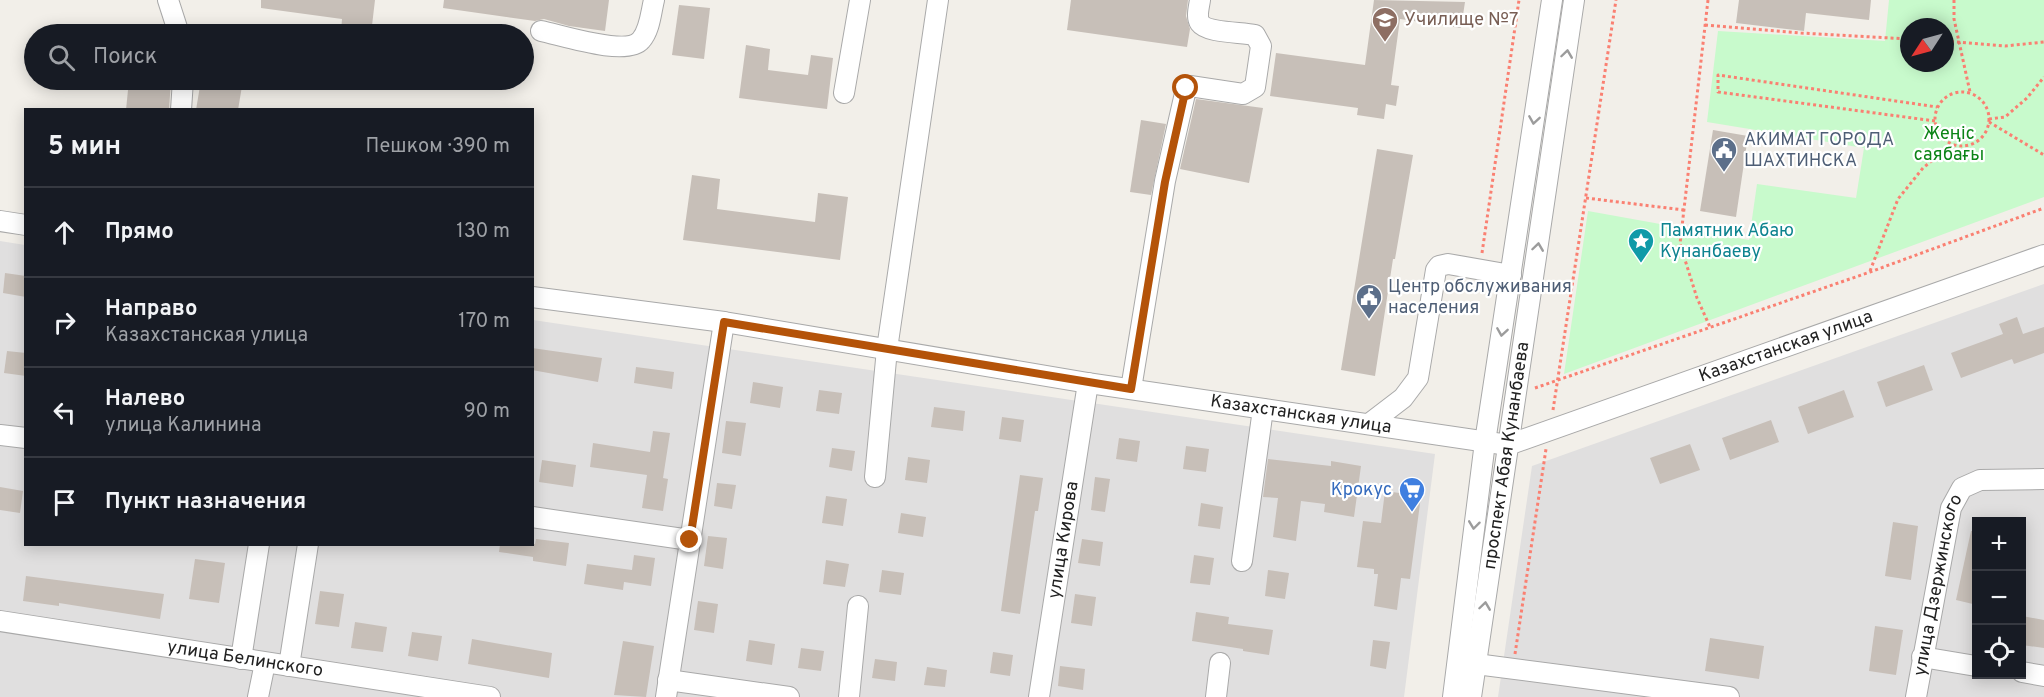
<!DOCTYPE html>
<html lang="ru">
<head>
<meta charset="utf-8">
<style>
	:root { --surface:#171b24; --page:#242831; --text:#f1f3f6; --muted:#9ea1a6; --line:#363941 }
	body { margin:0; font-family:Overpass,sans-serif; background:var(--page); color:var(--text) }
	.controls { position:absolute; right:18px; bottom:18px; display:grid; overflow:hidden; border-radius:0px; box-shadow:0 3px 15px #0003 }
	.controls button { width:54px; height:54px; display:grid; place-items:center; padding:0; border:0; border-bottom:2px solid var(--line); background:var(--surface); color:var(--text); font:30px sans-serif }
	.compass { position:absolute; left:1900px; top:18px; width:54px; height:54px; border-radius:50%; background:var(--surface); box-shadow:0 3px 15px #0003; rotate:234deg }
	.stop { position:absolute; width:18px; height:18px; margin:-14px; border:4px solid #b45309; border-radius:50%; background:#fff }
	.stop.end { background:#b45309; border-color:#fff; box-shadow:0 2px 6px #0008 }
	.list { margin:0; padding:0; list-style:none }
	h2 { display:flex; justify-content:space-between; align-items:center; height:78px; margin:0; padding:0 24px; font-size:26px }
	h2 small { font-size:20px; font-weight:400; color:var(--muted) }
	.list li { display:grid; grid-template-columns:39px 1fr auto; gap:18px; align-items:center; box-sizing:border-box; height:90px; padding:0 24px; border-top:2px solid var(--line) }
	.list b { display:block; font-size:22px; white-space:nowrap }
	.list p { margin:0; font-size:20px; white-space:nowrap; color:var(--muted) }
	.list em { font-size:20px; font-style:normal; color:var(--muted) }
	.icon { flex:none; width:33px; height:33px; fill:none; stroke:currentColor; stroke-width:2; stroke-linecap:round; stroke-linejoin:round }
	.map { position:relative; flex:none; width:2044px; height:697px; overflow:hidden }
	.search { position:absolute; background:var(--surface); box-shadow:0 3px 15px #0003; left:24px; top:24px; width:510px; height:66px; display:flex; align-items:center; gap:15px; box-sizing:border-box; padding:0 21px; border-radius:33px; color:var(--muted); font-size:22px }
	.panel { position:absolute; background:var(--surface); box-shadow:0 3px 15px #0003; left:24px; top:108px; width:510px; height:438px; border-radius:0px }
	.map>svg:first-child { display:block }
	.residential { fill:#e0dfdf; fill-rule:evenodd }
	.park { fill:#c8facc; fill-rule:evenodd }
	.building { fill:#c7bfb8 }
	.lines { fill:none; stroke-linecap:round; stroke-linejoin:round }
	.minor-casing { stroke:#a9a9a9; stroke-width:22 }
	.path { stroke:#fa8072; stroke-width:3; stroke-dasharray:3 3; stroke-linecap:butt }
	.minor { stroke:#fff; stroke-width:20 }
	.oneway { stroke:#9c9c9c }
	.route { stroke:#b45309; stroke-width:8 }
	.labels { text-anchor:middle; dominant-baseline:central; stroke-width:4.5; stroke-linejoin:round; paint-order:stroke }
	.education-label { font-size:18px; fill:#785e54; stroke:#fff; text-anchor:start }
	.park-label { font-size:18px; fill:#0c8416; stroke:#fff }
	.service-label { font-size:18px; fill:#4e5e75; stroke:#fff; text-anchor:start }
	.culture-label { font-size:18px; fill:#0d838f; stroke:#fff; text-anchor:start }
	.street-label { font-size:18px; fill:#222; stroke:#fff }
	.shop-label { font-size:18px; fill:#366cbe; stroke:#fff; text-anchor:end }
</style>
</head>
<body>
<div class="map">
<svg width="2044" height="697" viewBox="0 0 2044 697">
	<rect width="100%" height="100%" fill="#f2efe9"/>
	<g class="residential">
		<path d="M0,241L25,245L26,544H532L533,320L1435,454L1404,697H0Z"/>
		<path d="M2044,284V697H1498L1532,466ZM1976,522H2022V674H1976Z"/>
	</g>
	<path class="park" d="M1889,0H2044V197L1564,374L1588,211L1749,240L1757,184L1856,198L1864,148L1707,122L1718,31L1885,41ZM1909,27H1945V63H1909Z"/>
	<g class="building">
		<path d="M261,0H375L371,34L341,32L342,19L261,8Z"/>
		<path d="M444,0H609L605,31L569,26L544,19L535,21L443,8Z"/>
		<path d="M1071,0H1188L1186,16L1190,29L1187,47L1067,30Z"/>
		<path d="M1374,0L1465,2L1461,28L1400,19L1391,85L1399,86L1396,106L1386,104L1384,119L1357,115L1358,108L1270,96L1276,53L1365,65Z"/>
		<path d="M1739,0H1871L1869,20L1806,13L1804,31L1736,23Z"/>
		<path d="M679,5L710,8L704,59L672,55Z"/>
		<path d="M746,45L770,49L768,70L808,75L811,55L833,58L827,109L739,98Z"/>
		<path d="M129,80H171L169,110H126Z"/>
		<path d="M201,80H243L238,110H196Z"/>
		<path d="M1196,99L1263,108L1249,183L1180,169Z"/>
		<path d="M1141,120L1166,124L1151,195L1130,192Z"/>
		<path d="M1713,130L1748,136L1736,217L1700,211Z"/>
		<path d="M1377,149L1413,155L1395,259H1393L1375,376L1341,370Z"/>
		<path d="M692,175L720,179L717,209L815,222L818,193L848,197L840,260L683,240Z"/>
		<path d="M5,273L26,276V297L3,293Z"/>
		<path d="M2017,317L2023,334L2044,327V353L2014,364L2012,359L1961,378L1951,353L2003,334L1999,324Z"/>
		<path d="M532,348L602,358L598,382L532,370Z"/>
		<path d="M7,351L26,353V376L4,373Z"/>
		<path d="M1924,365L1933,390L1886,407L1877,382Z"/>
		<path d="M636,367L674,372L672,389L634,383Z"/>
		<path d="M753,382L783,387L780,408L750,403Z"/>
		<path d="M819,390L842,393L839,414L816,411Z"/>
		<path d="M1844,390L1854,417L1808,434L1798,407Z"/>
		<path d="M934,407L965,411L963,431L931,427Z"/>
		<path d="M1002,417L1024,420L1021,442L999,439Z"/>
		<path d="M1771,420L1779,442L1730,460L1722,438Z"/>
		<path d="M726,421L746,423L741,456L722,453Z"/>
		<path d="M653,431L670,433L663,478L668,479L663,511L642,508L647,475L590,467L593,443L650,452Z"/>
		<path d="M1119,438L1140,441L1137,462L1116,459Z"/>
		<path d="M1690,444L1700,470L1660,484L1650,458Z"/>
		<path d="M1186,446L1209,449L1206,472L1183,469Z"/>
		<path d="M832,448L855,451L852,471L829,467Z"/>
		<path d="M908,457L930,460L927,483L905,480Z"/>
		<path d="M1268,459L1331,466V461L1361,466L1354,517L1324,512L1325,504L1301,501L1296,541L1273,537L1278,498L1263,497Z"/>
		<path d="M542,460L576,465L573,487L539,482Z"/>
		<path d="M1020,475L1043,478L1038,511H1035L1020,614L1001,611Z"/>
		<path d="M1095,477L1110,479L1105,512L1091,510Z"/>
		<path d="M717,483L736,485L732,509L714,506Z"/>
		<path d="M0,487L23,491L20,513L0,510Z"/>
		<path d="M1385,491L1421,496L1410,579L1401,578L1397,610L1374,606L1378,574H1374V569L1357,567L1363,521L1381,523Z"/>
		<path d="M826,496L847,499L843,526L822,523Z"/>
		<path d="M1201,503L1223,507L1220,529L1198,526Z"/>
		<path d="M901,513L926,517L923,537L898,533Z"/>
		<path d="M1893,522L1918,526L1911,580L1885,576Z"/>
		<path d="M1971,531H1977V605L1956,600Z"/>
		<path d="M708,536L727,538L723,569L704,566Z"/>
		<path d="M536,539L569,543L566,566L533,561V557L499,552L500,544H535Z"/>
		<path d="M1082,539L1103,542L1100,566L1078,563Z"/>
		<path d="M634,555L655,558L651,586L624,582L623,590L584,584L587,564L632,570Z"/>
		<path d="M1194,555L1214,558L1210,585L1190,583Z"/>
		<path d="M195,559L225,563L219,603L189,599Z"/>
		<path d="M826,560L849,564L845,587L823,584Z"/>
		<path d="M882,570L904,573L901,595L879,592Z"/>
		<path d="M1268,570L1289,573L1285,599L1265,596Z"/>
		<path d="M26,576L164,594L160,619L59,603V606L23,601Z"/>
		<path d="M320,591L344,594L339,627L315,624Z"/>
		<path d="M1075,594L1096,597L1092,626L1071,623Z"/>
		<path d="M698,601L718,604L714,633L694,630Z"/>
		<path d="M1196,612L1229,617L1228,624L1273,630L1269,655L1243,651V649L1192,641Z"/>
		<path d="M2022,616L2044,620V648L2022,645Z"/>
		<path d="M355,622L387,627L383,652L351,648Z"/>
		<path d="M1875,626L1903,630L1896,675L1869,671Z"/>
		<path d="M412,632L442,636L438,661L408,656Z"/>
		<path d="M1710,638L1764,646L1759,679L1705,671Z"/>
		<path d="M472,639L552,653L549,678L468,664Z"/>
		<path d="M749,640L775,644L772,665L746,661Z"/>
		<path d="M1373,640L1390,642L1386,669L1370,666Z"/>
		<path d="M623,641L654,646L646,697L614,695Z"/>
		<path d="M801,648L824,651L821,671L798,668Z"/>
		<path d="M993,652L1013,655L1010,676L990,673Z"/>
		<path d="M875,659L897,662L895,681L872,678Z"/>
		<path d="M1060,666L1085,669L1083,690L1058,686Z"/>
		<path d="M927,667L947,670L945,687L924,685Z"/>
	</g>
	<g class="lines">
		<g class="minor-casing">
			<g id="minor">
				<path d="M168,0L179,34"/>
				<path d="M541,31C561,35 627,57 641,40C650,30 651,12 654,0"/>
				<path d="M844,93L860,0"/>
				<path d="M181,110L183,80"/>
				<path d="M0,221L26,225"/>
				<path id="s1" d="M532,297L724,322L1088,383L1508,445L2044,255"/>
				<path d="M1131,389L1165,181L1186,89L1190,86L1243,94L1255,87L1261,46L1255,35C1241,32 1207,33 1200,23C1196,17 1199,7 1200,0"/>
				<path d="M1369,424L1403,398L1418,378L1436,270L1439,266L1448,264L1511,275"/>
				<path d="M0,435L26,438"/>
				<path d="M875,477L887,349L938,0"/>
				<path d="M532,517L690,540"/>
				<path d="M1242,561L1263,409"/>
				<path id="s2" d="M0,621L490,697"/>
				<path d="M1922,657L1976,666"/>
				<path d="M241,659L259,544"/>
				<path d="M1476,664L1729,697"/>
				<path d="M289,666L308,544"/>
				<path d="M2022,672L2044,676"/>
				<path d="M668,680L789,697"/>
				<path d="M258,697L265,663"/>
				<path d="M666,697L724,322"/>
				<path d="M849,697L858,606"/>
				<path id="s3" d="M1039,697L1088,383"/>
				<path d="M1216,697L1220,663"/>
				<path d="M1453,697L1485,442L1552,0"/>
				<path id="s4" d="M1471,697L1574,0"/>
				<path id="s5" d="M1916,697L1951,508L1962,488L1980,480L2044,479"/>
			</g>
		</g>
		<g class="path">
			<path d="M1708,0L1680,244L1697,298L1710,327"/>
			<path d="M1954,0V19L1970,92"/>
			<path d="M1705,25L1801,33L1909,39"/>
			<path d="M1945,41L2005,46L2044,42"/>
			<circle cx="1962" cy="119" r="27"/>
			<path d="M1989,119L2005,117L2027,98L2044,77"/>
			<path d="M1935,121L1718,92V75L1937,107"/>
			<path d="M1989,122L2044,155"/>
			<path d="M1586,198L1684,210"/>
			<path d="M1482,253L1519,0"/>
			<path d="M1870,271L1898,199L1923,168L1952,144"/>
			<path d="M1535,388L1870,272L2044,208"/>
			<path d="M1553,410L1616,0"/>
			<path d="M1515,654L1546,449"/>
		</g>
		<use href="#minor" class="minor"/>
	</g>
	<defs><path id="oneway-chevron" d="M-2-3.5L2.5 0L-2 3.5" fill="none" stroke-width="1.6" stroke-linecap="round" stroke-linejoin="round" transform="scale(1.5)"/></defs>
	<g class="oneway">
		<use href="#oneway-chevron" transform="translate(1567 54) rotate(-82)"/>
		<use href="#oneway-chevron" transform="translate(1534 120) rotate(99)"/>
		<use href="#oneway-chevron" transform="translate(1538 247) rotate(-82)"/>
		<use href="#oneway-chevron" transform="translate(1502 332) rotate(99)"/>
		<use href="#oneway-chevron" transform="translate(1474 525) rotate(97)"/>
		<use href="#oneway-chevron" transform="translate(1485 606) rotate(-82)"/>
	</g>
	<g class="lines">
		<path class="route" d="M690,540L724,322L1131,389L1165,182L1186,88"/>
	</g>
	<defs>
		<g id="school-pin" transform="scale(1.35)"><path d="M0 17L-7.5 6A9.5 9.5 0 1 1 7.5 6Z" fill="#8d6e63" stroke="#fff"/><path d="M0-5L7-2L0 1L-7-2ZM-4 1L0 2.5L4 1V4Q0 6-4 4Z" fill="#fff"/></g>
		<g id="civic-pin" transform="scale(1.35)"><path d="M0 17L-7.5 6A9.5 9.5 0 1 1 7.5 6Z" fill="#5c6f8a" stroke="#fff"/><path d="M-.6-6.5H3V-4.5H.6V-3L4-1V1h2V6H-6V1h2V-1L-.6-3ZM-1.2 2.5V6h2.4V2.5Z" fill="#fff"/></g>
		<g id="sight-pin" transform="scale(1.35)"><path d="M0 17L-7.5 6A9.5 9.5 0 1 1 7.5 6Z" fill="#0f9aa8" stroke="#fff"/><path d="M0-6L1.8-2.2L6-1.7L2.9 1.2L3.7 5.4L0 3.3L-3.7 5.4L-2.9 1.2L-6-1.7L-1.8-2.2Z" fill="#fff"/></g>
		<g id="supermarket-pin" transform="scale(1.35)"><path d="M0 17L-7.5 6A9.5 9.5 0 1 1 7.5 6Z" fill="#3f7fe0" stroke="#fff"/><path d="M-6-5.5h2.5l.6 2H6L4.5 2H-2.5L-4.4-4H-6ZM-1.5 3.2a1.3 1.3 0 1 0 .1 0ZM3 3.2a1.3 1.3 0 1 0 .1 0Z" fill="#fff"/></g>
	</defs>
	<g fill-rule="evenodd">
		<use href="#school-pin" x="1385" y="20"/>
		<use href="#civic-pin" x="1724" y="150"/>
		<use href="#sight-pin" x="1641" y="241"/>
		<use href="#civic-pin" x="1369" y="297"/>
		<use href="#supermarket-pin" x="1412" y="490"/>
	</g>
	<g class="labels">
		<g class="education-label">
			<text x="1404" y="20">Училище №7</text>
		</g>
		<g class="park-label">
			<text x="1949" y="134">Жеңіс<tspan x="1949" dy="21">саябағы</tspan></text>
		</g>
		<g class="service-label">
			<text x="1744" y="140">АКИМАТ ГОРОДА<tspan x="1744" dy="21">ШАХТИНСКА</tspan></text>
			<text x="1388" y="287">Центр обслуживания<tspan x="1388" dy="21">населения</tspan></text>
		</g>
		<g class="culture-label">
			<text x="1660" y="231">Памятник Абаю<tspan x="1660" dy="21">Кунанбаеву</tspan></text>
		</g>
		<g class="street-label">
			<text stroke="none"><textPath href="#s1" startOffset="1282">Казахстанская улица</textPath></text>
			<text stroke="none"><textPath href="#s1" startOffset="778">Казахстанская улица</textPath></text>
			<text stroke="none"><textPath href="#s4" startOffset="244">проспект Абая Кунанбаева</textPath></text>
			<text stroke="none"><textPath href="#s3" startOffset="159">улица Кирова</textPath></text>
			<text stroke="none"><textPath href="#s5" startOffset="114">улица Дзержинского</textPath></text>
			<text stroke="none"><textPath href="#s2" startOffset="248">улица Белинского</textPath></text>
		</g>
		<g class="shop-label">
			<text x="1392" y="490">Крокус</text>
		</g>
	</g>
</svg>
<div class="controls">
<button>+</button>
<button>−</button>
<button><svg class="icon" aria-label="locate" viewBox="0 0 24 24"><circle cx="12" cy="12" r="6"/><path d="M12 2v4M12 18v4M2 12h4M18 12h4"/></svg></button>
</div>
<svg class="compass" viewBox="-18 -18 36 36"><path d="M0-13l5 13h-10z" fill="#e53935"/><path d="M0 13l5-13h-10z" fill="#9ea1a6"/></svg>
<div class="stop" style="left:1186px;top:88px"></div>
<div class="stop end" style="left:690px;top:540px"></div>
<div class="search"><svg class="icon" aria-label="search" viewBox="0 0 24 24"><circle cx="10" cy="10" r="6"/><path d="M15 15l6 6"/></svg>Поиск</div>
<section class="panel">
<h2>5 мин<small>Пешком · 390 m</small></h2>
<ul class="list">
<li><svg class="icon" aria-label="ahead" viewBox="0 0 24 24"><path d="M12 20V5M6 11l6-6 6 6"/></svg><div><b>Прямо</b></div><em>130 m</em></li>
<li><svg class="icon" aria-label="right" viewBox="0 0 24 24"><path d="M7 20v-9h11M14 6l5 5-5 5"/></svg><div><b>Направо</b><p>Казахстанская улица</p></div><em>170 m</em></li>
<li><svg class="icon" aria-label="left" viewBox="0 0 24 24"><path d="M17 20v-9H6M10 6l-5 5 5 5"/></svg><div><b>Налево</b><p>улица Калинина</p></div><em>90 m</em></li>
<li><svg class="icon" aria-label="arrive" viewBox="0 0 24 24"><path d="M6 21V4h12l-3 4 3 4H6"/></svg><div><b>Пункт назначения</b></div></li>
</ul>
</section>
</div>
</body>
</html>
